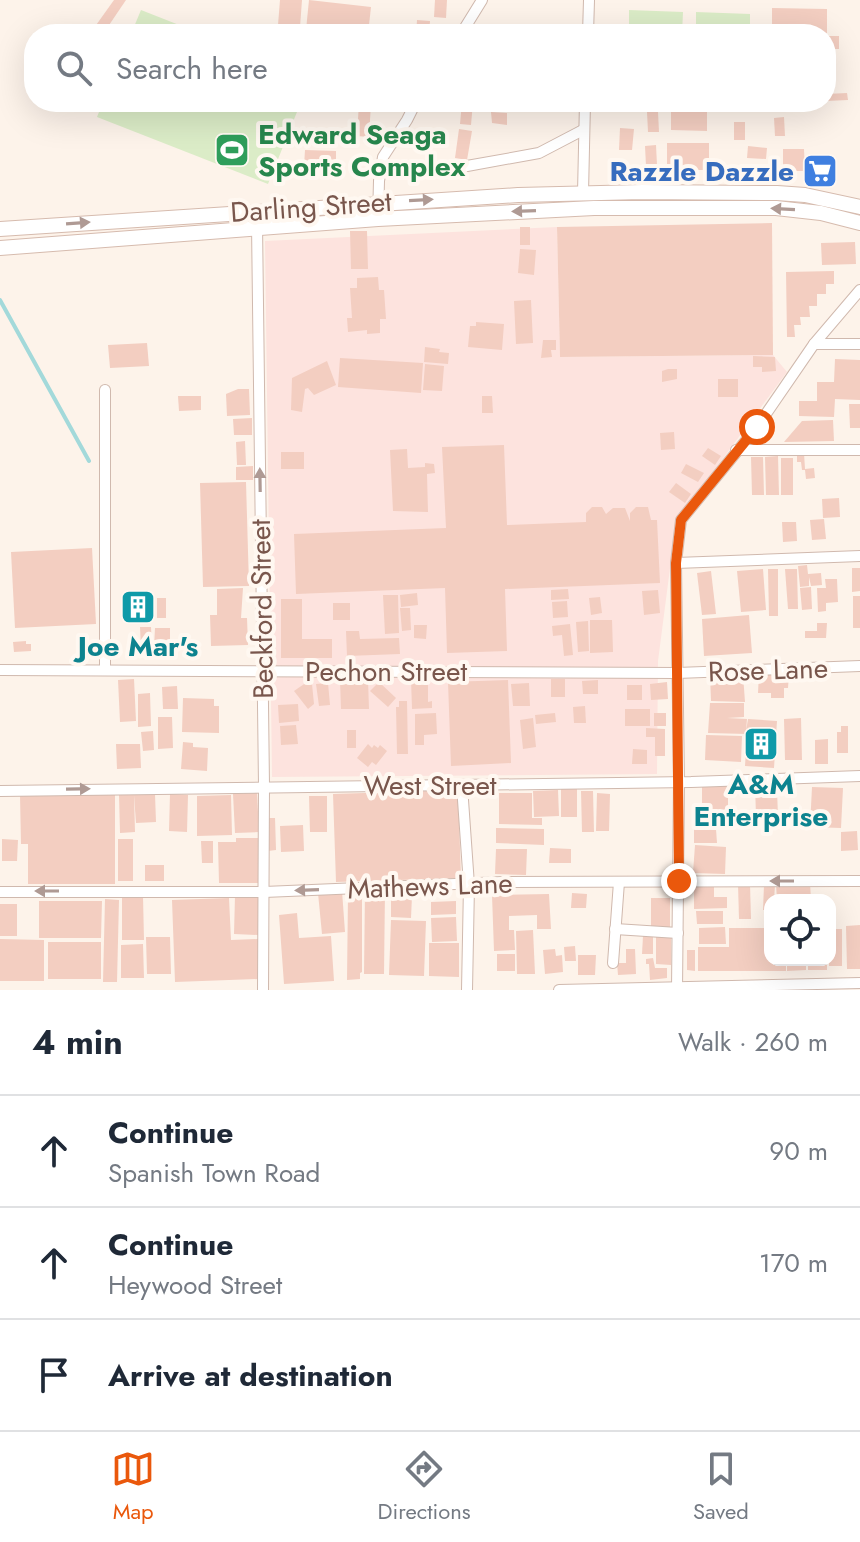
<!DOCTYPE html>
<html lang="en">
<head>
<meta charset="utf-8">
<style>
	:root { --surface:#fff; --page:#f2f2f3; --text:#1f2937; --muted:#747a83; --line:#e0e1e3; --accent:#ea580c }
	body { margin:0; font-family:Jost,sans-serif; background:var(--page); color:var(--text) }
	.controls { position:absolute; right:24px; bottom:24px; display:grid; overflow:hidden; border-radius:16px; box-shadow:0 8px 32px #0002 }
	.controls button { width:72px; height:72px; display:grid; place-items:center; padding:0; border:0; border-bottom:2px solid var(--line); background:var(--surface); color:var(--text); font:40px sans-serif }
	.stop { position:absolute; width:24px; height:24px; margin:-18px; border:6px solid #ea580c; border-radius:50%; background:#fff }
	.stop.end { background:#ea580c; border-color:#fff; box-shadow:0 2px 8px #0008 }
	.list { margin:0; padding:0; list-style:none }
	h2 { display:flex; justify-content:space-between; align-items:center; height:104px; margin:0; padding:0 32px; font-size:34px }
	h2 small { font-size:26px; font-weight:400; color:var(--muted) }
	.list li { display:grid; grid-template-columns:52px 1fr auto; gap:24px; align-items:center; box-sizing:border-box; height:112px; padding:0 32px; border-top:2px solid var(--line) }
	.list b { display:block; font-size:30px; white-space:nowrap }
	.list p { margin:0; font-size:26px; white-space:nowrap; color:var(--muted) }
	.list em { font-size:26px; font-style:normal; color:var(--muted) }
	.icon { flex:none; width:44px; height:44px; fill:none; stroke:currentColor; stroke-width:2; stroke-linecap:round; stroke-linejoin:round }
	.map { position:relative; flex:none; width:860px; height:990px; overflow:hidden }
	.search { position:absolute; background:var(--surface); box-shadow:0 8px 32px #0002; left:24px; right:24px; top:24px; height:88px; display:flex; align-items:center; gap:20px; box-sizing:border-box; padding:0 28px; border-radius:32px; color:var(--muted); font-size:30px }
	.sheet { height:440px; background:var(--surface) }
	nav { display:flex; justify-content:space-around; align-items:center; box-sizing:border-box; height:112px; border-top:2px solid var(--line); background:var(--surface); font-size:22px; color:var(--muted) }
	nav a { display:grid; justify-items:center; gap:4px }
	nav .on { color:var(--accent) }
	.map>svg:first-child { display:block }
	.commercial { fill:#fde3de }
	.green { fill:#dbecc7 }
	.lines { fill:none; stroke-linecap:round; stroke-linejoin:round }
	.stream { stroke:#a3d9da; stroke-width:4 }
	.building { fill:#f3cec1 }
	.street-casing { stroke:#d0b9ae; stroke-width:12 }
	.secondary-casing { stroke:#d6bbae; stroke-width:16 }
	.street { stroke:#fff; stroke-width:10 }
	.secondary { stroke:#fff; stroke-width:14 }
	.oneway { fill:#af9a94 }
	.route { stroke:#ea580c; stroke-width:10 }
	.labels { text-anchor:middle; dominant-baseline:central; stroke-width:8; stroke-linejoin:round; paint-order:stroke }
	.leisure-label { font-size:28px; font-weight:bold; fill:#27864d; stroke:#fff8f1; text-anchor:start }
	.shop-label { font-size:28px; font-weight:bold; fill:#366cbe; stroke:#fff8f1; text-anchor:end }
	.street-label { font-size:28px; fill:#79564c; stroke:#fff8f1 }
	.culture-label { font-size:28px; font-weight:bold; fill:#0d838f; stroke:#fff8f1 }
</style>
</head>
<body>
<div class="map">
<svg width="860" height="990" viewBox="0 0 860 990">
	<rect width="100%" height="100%" fill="#fdf3ea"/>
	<path class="commercial" d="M557,227L560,357L773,355L787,372L676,522L658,661L657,774L272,777L265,241Z"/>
	<g class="green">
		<path d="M141,10L202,34H131Z"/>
		<path d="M629,10L683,12L682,34H629Z"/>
		<path d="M696,12L750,14V34H696Z"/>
		<path d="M103,102H301L268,184L97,117Z"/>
	</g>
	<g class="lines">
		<path class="stream" d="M0,300L89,461"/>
	</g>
	<g class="building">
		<path d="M114,0H126L103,34L94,28Z"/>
		<path d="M280,0H302L300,27L278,25Z"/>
		<path d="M309,0L371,7L368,34L306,30Z"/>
		<path d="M435,0H447L446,18L434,17Z"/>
		<path d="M772,8L827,9V34H772Z"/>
		<path d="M417,20L430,21L429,34H416Z"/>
		<rect x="826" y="36" width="13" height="13"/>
		<path d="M847,93L848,100L826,101V94Z"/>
		<path d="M462,102H473L471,125L460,124Z"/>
		<path d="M491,102H517L516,111L491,109Z"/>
		<path d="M671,102H707V131L671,130Z"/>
		<path d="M359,103L371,104L369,137L357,136Z"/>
		<path d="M491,112L507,113V125L492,123Z"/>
		<path d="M647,112H658L659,132H648Z"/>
		<path d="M784,117L785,136H775L774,118Z"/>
		<rect x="734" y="122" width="11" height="18"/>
		<path d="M620,128L634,129L632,150H619Z"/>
		<path d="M459,129L472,131L467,160L455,158Z"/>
		<rect x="667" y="143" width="42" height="27"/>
		<path d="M656,145L657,165L646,166L645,146Z"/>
		<path d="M748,146L767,148L766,159L747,158Z"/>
		<path d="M783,149H804L805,171H783Z"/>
		<path d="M305,150L336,151V167L304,166Z"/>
		<path d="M831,157V184L808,185V158Z"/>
		<path d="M730,170H762V176L730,177Z"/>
		<path d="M772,223L773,355L560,357L557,227Z"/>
		<rect x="520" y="227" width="10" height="18"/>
		<path d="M350,231H367L368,269H351Z"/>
		<path d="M855,242L856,264L822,265L821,243Z"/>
		<path d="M520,249L536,250L534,275L518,273Z"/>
		<path d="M834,271V284H826V294H817V306H809L810,317H800L801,325H794L795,337H787L786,272Z"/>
		<path d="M378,277L379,290H384L386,319H380V333L367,334V330L348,332L347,318H352L350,288H357V278Z"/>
		<path d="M531,300L533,343L516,344L514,301Z"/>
		<path d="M476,322L504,324L502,350L468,347L470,326H476Z"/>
		<path d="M543,340H556V350H551L552,357L541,358Z"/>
		<path d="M147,343L149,366L110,368L108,345Z"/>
		<path d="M425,347L440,349L439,352L449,353L448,364L424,362Z"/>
		<path d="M753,356L775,357L776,371L762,372V367H753Z"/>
		<path d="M340,358L423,363L421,393L338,387Z"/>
		<path d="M835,359L860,360V400L835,399L834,417L799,416V401H817V382H834Z"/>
		<path d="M327,361L336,385L314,395L308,388L305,389L302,412L291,410L292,378Z"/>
		<path d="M425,364L444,366L442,391L423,390Z"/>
		<path d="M668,369H677V379L662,382V371Z"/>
		<rect x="718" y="379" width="20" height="18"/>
		<path d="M238,389H249L250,415L227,416L226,394Z"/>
		<path d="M178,396H201V410L179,411Z"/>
		<path d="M482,396H492L493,413H482Z"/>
		<path d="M849,404H860V428H850Z"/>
		<path d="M252,418V435H234L233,419Z"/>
		<path d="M833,420L834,441L784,442L802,421Z"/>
		<path d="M674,432L675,449L661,450L660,433Z"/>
		<path d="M245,441L246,465H237L236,442Z"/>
		<path d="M504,445L507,525L586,522V513L592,507H602L606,514L613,508H625L630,521V513L636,507H648L651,520H657L660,583L505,589L507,651L447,653L445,588L296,594L294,534L446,528L442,447Z"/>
		<path d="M708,448L721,456L715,465L702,456Z"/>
		<path d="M407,449L408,468L425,467V463L434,464L435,473L427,474L428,512L393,511L390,450Z"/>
		<rect x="281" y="452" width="23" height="17"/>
		<path d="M804,453L805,469L814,468L815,478L806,479L805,470H802L801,462H797V454Z"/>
		<path d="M778,456L779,495H766L765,457Z"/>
		<path d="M751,457H763L764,495H752Z"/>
		<rect x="781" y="458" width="12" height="37"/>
		<path d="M686,464L704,473L698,482L681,473Z"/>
		<path d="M253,466V480H236V467Z"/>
		<path d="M246,482L249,586L203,587L200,483Z"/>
		<path d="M676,483L691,494L685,503L669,492Z"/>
		<path d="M839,498L840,517L823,518L822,499Z"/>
		<path d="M824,519L826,539L812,540L810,520Z"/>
		<path d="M782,522H796L797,541L783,542Z"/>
		<path d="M92,548L96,624L15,628L11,552Z"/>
		<path d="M807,565L808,574L821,573L822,585L811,586L809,577V586L800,587L798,566Z"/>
		<path d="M852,568H860V591L852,592Z"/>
		<path d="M763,569L766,610L741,612L737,571Z"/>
		<path d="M768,569H778V616H769Z"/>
		<path d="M785,569H797L798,609H788Z"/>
		<path d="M711,571L716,614L702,615L697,573Z"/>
		<path d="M825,579H837L838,602L826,603V611L818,612L817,588H826Z"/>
		<path d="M811,587L812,609L802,610L800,588Z"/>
		<path d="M243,588L241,618H247L248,645L211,646L210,615H217V589Z"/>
		<path d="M568,589L569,599L551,600V590Z"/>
		<path d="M658,590L660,613L644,615L642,591Z"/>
		<path d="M147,592V621H130L129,593Z"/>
		<path d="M417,593L418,605L401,607L400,595Z"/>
		<path d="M383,595H398L399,633L385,634Z"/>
		<rect x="853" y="596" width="7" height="32"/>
		<path d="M600,597L602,613L591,615L589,598Z"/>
		<rect x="157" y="598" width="9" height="20"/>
		<path d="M281,599H302V639H332V658H281Z"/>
		<path d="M567,601L568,617L553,618L552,602Z"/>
		<rect x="333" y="603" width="17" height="17"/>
		<path d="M400,608H410L411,630L402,631Z"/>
		<path d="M749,615L752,653L704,656L702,619Z"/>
		<path d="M590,620H612L613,652L590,653Z"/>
		<path d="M588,621L589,651L578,652L576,622Z"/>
		<path d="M817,623H827L826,638H805V631H817Z"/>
		<path d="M570,624L573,655L564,656L562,635L553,636L552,626Z"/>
		<path d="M414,625H427L426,639L414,638Z"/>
		<path d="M140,627H151L152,648H141Z"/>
		<path d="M155,628H170V648L154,647Z"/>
		<path d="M346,631H359L360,639L399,638L400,654L347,656Z"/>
		<path d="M26,641V644H31V651L14,652L13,642Z"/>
		<path d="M759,673L789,674L788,688H784V698H771V693H758Z"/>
		<path d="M743,675L745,702L711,701L710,676Z"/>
		<path d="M134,679L136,721L120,722L118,680Z"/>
		<path d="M411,679H422V683L428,682V702L432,701V708L412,709Z"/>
		<rect x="551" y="679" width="14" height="18"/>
		<path d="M340,680H368L369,709H341Z"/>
		<path d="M508,680L511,763L451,766L448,682Z"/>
		<path d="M598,680V694H583L582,681Z"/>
		<path d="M307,682L312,684L314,704L308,709L294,691Z"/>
		<path d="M379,682L396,698L388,707L370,691Z"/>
		<path d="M667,682L668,699L651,700L650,684Z"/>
		<path d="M328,683L330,705L319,706L316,684Z"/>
		<path d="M529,683L530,706H513L511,684Z"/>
		<rect x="627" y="685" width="15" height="15"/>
		<path d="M177,686L178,709H163L162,687Z"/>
		<path d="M150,693L151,726L138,727V694Z"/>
		<path d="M183,698L214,699V706H219V733L182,732Z"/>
		<path d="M399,701H407L408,754H397L396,707H399Z"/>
		<path d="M710,703H744V717L727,718L747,719L746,731L748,719L777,721L774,768L745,766L747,734L708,733Z"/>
		<path d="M298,704L299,721L279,723L278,705Z"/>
		<path d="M585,706L586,723H574L573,707Z"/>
		<rect x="625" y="709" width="25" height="17"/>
		<path d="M436,713L437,734L424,735V745H415V714Z"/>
		<path d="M555,713L556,722L536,724L535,715Z"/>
		<rect x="654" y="713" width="12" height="13"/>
		<path d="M158,717H172L173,748L158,749Z"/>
		<path d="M533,718L536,747L523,749L520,720Z"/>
		<path d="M801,718L802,760H785L784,719Z"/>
		<path d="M296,725L298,744L281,745L280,726Z"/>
		<path d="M841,726H848V753H837V732H841Z"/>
		<path d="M646,728L665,729V756H655V737H646Z"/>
		<rect x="347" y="730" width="9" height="18"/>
		<path d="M153,731L154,750L143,751L141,732Z"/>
		<path d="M706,735L742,736L741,762L705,760Z"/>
		<path d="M828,739V764H815V740Z"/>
		<path d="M183,742L193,743V747L208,748L207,771L181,769Z"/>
		<path d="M116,744H140L141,768L117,769Z"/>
		<path d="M368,744L372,748L374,745L378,748L380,745L387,751L376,765L372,762L368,767L357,758Z"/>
		<path d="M633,749L647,750V764H632Z"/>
		<path d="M755,784H767L768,789H777L778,817H756Z"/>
		<rect x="702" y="785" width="26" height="34"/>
		<path d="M812,787L843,788L841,828L810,827Z"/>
		<rect x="561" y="789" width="16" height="28"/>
		<path d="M458,790L461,878L336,882L333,794Z"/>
		<path d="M558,790L559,816L534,817L533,791Z"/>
		<path d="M581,791H593L594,832H582Z"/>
		<path d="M257,793L259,832L235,833L233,794Z"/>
		<path d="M499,793H532V818H542V825L499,824Z"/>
		<path d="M597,793L610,794L609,831H596Z"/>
		<path d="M119,794H134L135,832L120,833Z"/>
		<path d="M155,794L156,822L136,823L134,795Z"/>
		<path d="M170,794L188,795L187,832L169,831Z"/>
		<path d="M20,795H115V884H28V844H21Z"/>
		<path d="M231,795L232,835L197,836V796Z"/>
		<path d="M309,796H327V832H310Z"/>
		<path d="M267,818H275L276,850L268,851Z"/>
		<path d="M303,825L304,851L281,852L280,826Z"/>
		<path d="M496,828L544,829V845L496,843Z"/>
		<path d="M694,829H716L717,843H694Z"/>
		<path d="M857,831L858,850L841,851V832Z"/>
		<path d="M236,838H258L259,883H219L218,842H236Z"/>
		<path d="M2,839L18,840L17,861H2Z"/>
		<rect x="118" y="839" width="15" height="42"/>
		<path d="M201,841H213V863H202Z"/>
		<path d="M695,845L726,847L725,874L693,873Z"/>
		<path d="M550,848L571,849V863H549Z"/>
		<path d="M496,849H527L526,875L495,874Z"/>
		<rect x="145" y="865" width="19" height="16"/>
		<path d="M810,882L811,900H777L776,884Z"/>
		<path d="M714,884V897H727V908L694,909V885Z"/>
		<path d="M738,884H750L751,919H739Z"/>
		<path d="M764,885H775L774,900H770V910H763Z"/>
		<path d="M365,890H385L384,974H364Z"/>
		<path d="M342,891L345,932L322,934L318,893Z"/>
		<path d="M362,893V972L360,973V979L347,980L348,894Z"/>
		<path d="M572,893L587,894L586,908H571Z"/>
		<path d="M549,894L551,929H537V915L509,916V930H514L515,950L494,951L492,895Z"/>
		<path d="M391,895L412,896L411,918L391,917Z"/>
		<path d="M143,896L144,940H122V897Z"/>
		<path d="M235,896L259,897L258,935L234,934Z"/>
		<path d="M229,898L231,940L258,939L259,979L175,982L172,900Z"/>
		<rect x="651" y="898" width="19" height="31"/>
		<path d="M105,899L119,900L117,982H103Z"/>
		<path d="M39,901H102L101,938H39Z"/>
		<path d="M456,901V914L431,915V902Z"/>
		<rect x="0" y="904" width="17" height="32"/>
		<path d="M696,911H723V924H697Z"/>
		<path d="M297,913L299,938L331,936L334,981L284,984L279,915Z"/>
		<path d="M456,917L457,941L432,942L431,918Z"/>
		<path d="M391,920L426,921L424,976L389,975Z"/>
		<path d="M860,925V969H847L846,926Z"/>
		<path d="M725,927L726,944H699V928Z"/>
		<path d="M729,928H770V960H786V971H698V947H729Z"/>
		<path d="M830,929H842V966H829Z"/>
		<path d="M533,930L535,974H517L516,931Z"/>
		<path d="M643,936H653V954H642Z"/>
		<path d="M656,936H671V965L656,964Z"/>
		<path d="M146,937H170L171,974H147Z"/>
		<path d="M0,939L44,940V981H0Z"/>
		<rect x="48" y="942" width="53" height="37"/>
		<path d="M429,943H459V977L429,976Z"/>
		<path d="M143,944L144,978H121V945Z"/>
		<path d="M575,946L576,961H565L564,947Z"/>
		<path d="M555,949L556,956L562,955L563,972L545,974L543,950Z"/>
		<path d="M626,949H635L636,974L618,975L617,963H626Z"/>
		<path d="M687,950H695V971L687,970Z"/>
		<rect x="497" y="954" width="18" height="17"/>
		<path d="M578,955H596L595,975H578Z"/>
		<path d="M653,958L655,968H667V978L650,980L649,964H646V959Z"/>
		<path d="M787,960H806V970L787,971Z"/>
		<rect x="808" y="960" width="19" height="10"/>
	</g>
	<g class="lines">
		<g class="street-casing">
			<g id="street">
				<path d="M461,34L482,0"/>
				<path d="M588,34L589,0"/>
				<path d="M381,167L467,166L539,153L583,130"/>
				<path d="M583,193L585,102"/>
				<path d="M378,219L379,181L383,157L407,120L416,102"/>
				<path d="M257,224L264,786L263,990"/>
				<path d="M814,344H860"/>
				<path d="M736,450H860"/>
				<path d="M676,563L860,556"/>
				<path d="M105,669V390"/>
				<path d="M0,670L677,673L860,666"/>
				<path d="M462,786L469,885L467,990"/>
				<path d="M0,791L691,782L860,776"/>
				<path d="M0,892H264L503,882L860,881"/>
				<path d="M615,929L678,933"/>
				<path d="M613,963L619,882"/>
				<path d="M559,990L860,983"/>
				<path d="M677,990L679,782L676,563L681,520L757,427L814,344L860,290"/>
			</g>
		</g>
		<g class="secondary-casing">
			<g id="secondary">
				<path d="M0,229L518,195L642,192L777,193L805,195L860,207"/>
				<path d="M0,248L378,219L594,208H776L821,213L860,223"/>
			</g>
		</g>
		<use href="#street" class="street"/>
		<use href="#secondary" class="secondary"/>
	</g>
	<defs><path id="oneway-solid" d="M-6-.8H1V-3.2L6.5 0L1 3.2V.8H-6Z" transform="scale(2)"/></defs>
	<g class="oneway">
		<use href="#oneway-solid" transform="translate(421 200) rotate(-3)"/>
		<use href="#oneway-solid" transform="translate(783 209) rotate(-177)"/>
		<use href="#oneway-solid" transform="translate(524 211) rotate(178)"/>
		<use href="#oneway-solid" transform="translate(78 223) rotate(-4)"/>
		<use href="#oneway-solid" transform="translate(260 480) rotate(-91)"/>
		<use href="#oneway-solid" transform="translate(78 789) rotate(-1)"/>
		<use href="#oneway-solid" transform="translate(782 881) rotate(180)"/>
		<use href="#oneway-solid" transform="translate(307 890) rotate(178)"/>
		<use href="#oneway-solid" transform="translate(47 891) rotate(180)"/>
	</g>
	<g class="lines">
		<path class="route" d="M679,881L676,563L681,520L757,427"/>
	</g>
	<defs>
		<g id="stadium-square" transform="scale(1.8)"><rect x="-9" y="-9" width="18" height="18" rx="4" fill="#2e9e5b" stroke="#fff8f1"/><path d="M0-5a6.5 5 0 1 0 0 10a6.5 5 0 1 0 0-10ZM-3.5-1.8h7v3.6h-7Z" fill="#fff"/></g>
		<g id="supermarket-square" transform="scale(1.8)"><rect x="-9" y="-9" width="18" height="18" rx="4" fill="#3f7fe0" stroke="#fff8f1"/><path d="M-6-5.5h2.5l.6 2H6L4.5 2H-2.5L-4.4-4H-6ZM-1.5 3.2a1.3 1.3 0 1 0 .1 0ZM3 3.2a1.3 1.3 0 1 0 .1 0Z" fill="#fff"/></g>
		<g id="building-square" transform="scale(1.8)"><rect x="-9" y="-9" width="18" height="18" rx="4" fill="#0f9aa8" stroke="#fff8f1"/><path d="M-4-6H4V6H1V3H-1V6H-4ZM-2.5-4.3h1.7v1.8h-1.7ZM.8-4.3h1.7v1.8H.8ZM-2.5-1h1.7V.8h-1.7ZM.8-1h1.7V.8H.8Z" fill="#fff"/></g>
	</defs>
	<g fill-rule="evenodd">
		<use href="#stadium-square" x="232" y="150"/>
		<use href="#supermarket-square" x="820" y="171"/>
		<use href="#building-square" x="138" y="607"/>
		<use href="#building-square" x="761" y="744"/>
	</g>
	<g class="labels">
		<g class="leisure-label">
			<text x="258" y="134">Edward Seaga<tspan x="258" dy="32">Sports Complex</tspan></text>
		</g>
		<g class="shop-label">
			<text x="794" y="171">Razzle Dazzle</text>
		</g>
		<g class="street-label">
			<text transform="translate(311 207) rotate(-4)">Darling Street</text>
			<text transform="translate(262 609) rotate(-91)">Beckford Street</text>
			<text transform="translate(768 670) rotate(-2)">Rose Lane</text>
			<text x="386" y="671">Pechon Street</text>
			<text x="430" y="785">West Street</text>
			<text transform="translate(430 886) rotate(-2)">Mathews Lane</text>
		</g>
		<g class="culture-label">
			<text x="138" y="646">Joe Mar's</text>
			<text x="761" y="784">A&amp;M<tspan x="761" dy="32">Enterprise</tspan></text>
		</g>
	</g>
</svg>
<div class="controls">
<button><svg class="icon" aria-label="locate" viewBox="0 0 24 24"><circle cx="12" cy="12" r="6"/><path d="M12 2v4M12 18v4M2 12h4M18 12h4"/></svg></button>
</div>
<div class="stop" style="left:757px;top:427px"></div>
<div class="stop end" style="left:679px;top:881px"></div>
<div class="search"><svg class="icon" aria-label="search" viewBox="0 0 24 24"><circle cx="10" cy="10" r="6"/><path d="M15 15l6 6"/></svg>Search here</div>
</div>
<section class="sheet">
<h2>4 min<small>Walk · 260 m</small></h2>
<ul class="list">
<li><svg class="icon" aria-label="ahead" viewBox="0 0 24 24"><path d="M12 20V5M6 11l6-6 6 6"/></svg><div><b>Continue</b><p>Spanish Town Road</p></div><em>90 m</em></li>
<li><svg class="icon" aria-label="ahead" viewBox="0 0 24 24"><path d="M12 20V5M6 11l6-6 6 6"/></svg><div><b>Continue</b><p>Heywood Street</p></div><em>170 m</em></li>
<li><svg class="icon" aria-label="arrive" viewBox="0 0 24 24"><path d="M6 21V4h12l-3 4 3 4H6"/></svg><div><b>Arrive at destination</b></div></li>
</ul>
</section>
<nav>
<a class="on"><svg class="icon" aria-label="map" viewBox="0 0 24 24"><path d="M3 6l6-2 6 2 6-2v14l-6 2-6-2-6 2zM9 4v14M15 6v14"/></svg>Map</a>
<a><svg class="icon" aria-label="directions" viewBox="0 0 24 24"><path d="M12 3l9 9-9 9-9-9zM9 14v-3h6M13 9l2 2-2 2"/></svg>Directions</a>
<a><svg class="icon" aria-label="saved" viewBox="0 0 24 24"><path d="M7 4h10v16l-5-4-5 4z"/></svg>Saved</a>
</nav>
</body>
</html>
